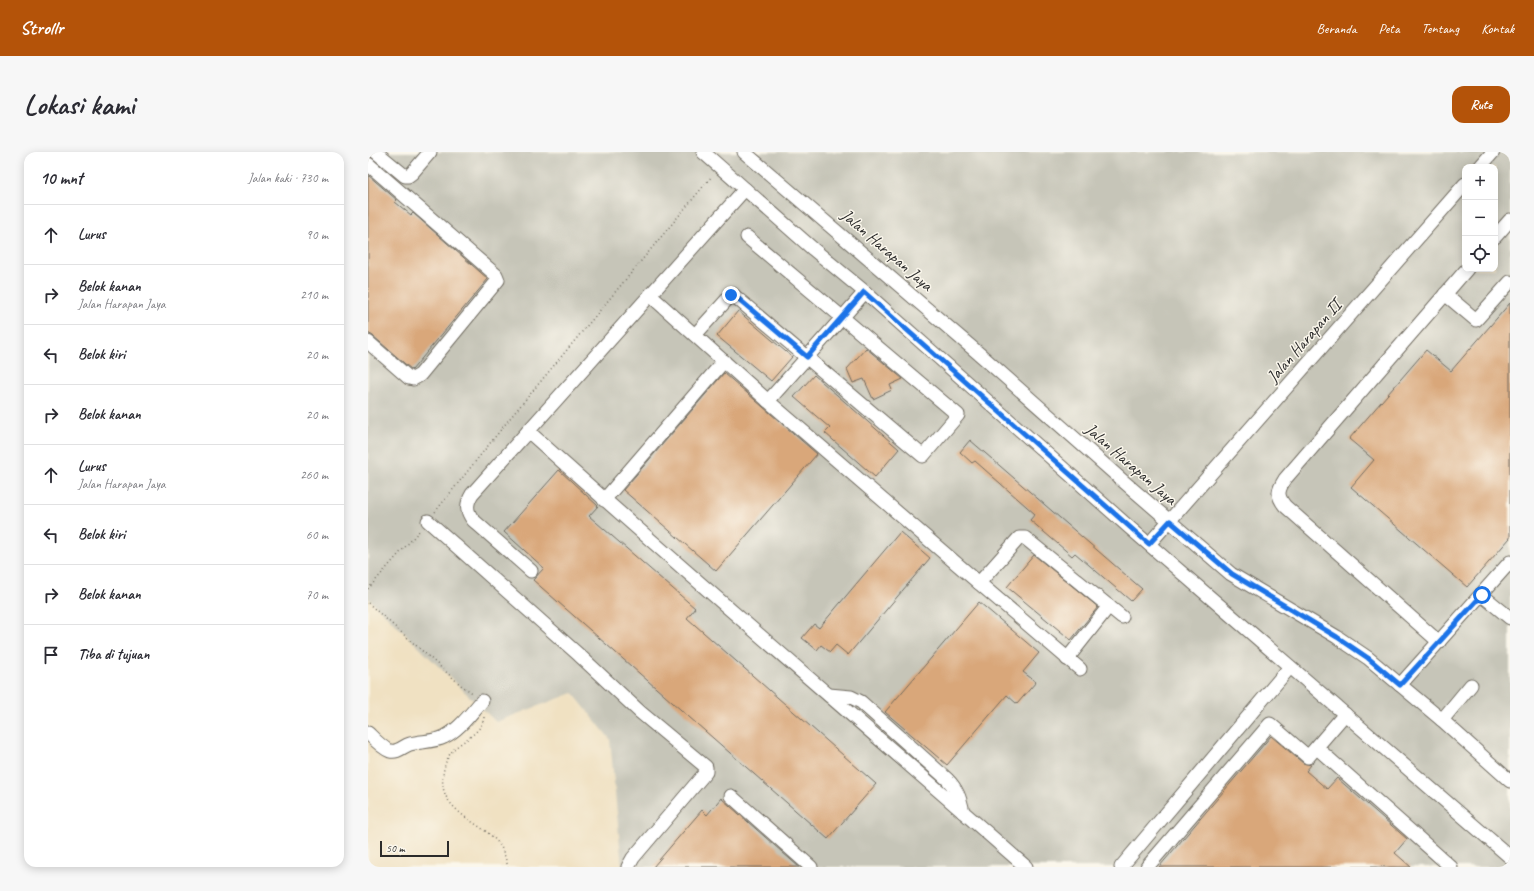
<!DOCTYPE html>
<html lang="id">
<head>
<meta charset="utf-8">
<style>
	:root { --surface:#fff; --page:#f7f7f7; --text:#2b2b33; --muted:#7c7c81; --line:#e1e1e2; --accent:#b45309 }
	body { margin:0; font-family:Caveat,sans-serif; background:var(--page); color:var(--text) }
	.controls { position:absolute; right:12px; top:12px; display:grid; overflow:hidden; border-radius:8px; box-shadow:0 2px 10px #0003 }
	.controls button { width:36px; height:36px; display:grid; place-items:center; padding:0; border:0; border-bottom:1px solid var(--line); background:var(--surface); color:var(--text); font:20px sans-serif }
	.scale { position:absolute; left:12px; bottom:10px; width:69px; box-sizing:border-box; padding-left:4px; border:2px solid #2b2b2b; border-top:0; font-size:11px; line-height:14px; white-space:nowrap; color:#2b2b2b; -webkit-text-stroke:3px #fbf7ec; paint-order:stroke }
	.stop { position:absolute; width:12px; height:12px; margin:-9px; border:3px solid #1a73e8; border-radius:50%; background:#fff }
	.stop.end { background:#1a73e8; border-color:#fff; box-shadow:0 1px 4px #0008 }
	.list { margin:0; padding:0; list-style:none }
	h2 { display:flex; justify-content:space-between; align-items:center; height:52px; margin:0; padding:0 16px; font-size:17px }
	h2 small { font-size:13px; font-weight:400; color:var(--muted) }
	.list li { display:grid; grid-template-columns:26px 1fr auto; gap:12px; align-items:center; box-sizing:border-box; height:60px; padding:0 16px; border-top:1px solid var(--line) }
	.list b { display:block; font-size:15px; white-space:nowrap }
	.list p { margin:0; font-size:13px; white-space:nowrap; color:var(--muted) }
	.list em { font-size:13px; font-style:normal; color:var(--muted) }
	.icon { flex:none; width:22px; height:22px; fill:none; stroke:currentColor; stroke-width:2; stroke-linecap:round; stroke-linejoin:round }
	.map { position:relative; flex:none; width:1142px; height:715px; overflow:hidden; border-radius:12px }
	header { display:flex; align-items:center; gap:24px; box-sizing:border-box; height:56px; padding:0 20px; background:var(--accent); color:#fff }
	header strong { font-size:19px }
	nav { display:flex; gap:22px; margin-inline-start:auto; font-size:14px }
	.intro { display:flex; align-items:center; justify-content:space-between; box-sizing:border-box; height:96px; padding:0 24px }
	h1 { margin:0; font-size:28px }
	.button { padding:10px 18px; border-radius:12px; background:var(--accent); color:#fff; font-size:14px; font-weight:700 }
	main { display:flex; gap:24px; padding:0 24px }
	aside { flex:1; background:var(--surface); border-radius:12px; box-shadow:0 2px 10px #0003 }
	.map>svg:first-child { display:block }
	.industrial { fill:#c6c5b8; fill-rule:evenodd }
	.building { fill:#d9a77a }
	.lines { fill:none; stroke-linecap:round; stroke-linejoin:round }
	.minor-casing { stroke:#706b60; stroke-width:15 }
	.path { stroke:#706b60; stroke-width:1.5; stroke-dasharray:1 3; stroke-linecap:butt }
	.minor { stroke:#fff; stroke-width:13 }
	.route { stroke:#1a73e8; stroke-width:5 }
	.labels { text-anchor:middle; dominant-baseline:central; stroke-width:3; stroke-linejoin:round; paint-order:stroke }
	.street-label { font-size:17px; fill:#2b2b2b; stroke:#fbf7ec }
</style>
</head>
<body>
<header>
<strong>Strollr</strong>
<nav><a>Beranda</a><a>Peta</a><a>Tentang</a><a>Kontak</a></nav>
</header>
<div class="intro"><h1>Lokasi kami</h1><a class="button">Rute</a></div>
<main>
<aside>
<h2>10 mnt<small>Jalan kaki · 730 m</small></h2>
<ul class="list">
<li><svg class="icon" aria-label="ahead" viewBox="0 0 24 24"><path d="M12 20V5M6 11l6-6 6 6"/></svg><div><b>Lurus</b></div><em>90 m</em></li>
<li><svg class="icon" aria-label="right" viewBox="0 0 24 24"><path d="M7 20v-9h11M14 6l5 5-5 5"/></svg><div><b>Belok kanan</b><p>Jalan Harapan Jaya</p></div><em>210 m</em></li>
<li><svg class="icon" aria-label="left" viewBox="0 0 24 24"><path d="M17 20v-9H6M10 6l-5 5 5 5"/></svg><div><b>Belok kiri</b></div><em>20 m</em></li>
<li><svg class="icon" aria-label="right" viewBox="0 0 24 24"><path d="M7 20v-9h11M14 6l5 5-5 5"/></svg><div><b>Belok kanan</b></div><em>20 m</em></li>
<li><svg class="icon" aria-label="ahead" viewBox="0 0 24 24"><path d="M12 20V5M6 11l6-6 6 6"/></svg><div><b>Lurus</b><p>Jalan Harapan Jaya</p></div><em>260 m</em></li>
<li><svg class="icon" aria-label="left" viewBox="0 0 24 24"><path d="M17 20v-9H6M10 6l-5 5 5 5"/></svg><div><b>Belok kiri</b></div><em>60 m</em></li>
<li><svg class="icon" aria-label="right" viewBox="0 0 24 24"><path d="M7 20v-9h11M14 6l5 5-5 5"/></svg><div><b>Belok kanan</b></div><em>70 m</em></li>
<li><svg class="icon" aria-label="arrive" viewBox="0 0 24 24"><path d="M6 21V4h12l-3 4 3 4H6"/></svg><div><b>Tiba di tujuan</b></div></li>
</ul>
</aside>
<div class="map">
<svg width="1142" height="715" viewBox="0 0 1142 715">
	<rect width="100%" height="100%" fill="#fbf7ec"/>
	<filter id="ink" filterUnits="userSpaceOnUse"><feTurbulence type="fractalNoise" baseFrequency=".025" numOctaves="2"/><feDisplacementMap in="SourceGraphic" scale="8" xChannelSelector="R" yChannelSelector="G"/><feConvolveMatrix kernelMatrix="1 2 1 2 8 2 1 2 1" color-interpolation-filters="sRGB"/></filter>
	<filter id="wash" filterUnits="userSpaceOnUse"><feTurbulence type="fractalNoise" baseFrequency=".012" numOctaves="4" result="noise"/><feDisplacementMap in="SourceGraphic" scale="16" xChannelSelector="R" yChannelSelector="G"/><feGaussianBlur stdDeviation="0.9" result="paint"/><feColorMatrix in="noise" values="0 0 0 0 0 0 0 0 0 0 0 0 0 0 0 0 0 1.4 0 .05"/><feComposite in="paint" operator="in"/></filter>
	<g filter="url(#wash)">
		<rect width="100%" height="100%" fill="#f0e1c2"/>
		<path class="industrial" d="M0,0H1142V715H254L242,587L205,541L128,570L0,446ZM1097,15H1127V117H1097Z"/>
		<g id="blocks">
			<g class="building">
				<path d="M0,23L29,48L27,50L43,63L45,61L120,127L44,218L5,184L0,181Z"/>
				<path d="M1142,151V386L1099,435L983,335L1006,308L981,287L1058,198L1083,219Z"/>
				<path d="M370,159L424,205L403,229L349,184Z"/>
				<path d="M498,196L535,227L522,233L524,238L505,247L496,227L485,231L479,217Z"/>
				<path d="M356,221L449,302L348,419L255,338Z"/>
				<path d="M446,223L531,297L507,325L457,281L462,276L426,245Z"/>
				<path d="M602,288L774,437L763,449L707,401L704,404L662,368L667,362L607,309L604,311L592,300Z"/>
				<path d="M191,318L230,354L221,364L327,456L319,466L508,632L460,687L165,428L176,416L136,380Z"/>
				<path d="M532,380L562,406L480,503L468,493L462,500L453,493L449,498L434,486L446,472L451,476Z"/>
				<path d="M666,403L730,455L703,488L639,435Z"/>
				<path d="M611,450L671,501L655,520L668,530L649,552L639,543L579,613L517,560Z"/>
				<path d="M903,584L935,611L943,613L938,619L959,637L969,626L1039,687L1027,701L1043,715H791Z"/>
				<path d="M353,646L388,677L431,715H285L334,658L339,663Z"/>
			</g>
		</g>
	</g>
	<g filter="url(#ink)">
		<use href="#blocks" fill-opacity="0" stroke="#706b60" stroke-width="1"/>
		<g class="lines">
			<g class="minor-casing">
				<g id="minor">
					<path d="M8,0L37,24H40L44,21L62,0"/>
					<path d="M335,0L445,97L497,140L762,376L1142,705"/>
					<path d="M376,0L616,206L755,329L863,422L969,485L1000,506L1074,568L1142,629"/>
					<path d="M0,12L128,123L130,128L52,223L45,227L41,226L0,190"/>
					<path d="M1112,15L1125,0"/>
					<path d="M1127,85L1142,68"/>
					<path d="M1077,142L1108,168L1142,130"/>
					<path d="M282,143L400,249L611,431"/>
					<path d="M327,183L364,142L555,304L590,263L379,85"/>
					<path d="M400,249L497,140"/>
					<path d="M160,279C324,427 492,569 658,715"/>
					<path d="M236,348L356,209"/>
					<path d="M60,369L211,503L272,560L338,615V620L265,706L260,715"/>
					<path d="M781,392L1097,32"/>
					<path d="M163,419L105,368C98,359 98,352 104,342L377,37"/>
					<path d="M1114,443L1142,466"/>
					<path d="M1071,490L917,354C908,343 910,338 917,327L1099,117"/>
					<path d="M699,507L741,454"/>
					<path d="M712,517L611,431L651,386H657L754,465"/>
					<path d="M1032,533L1142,410"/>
					<path d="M461,543L483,545L493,550L579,627C589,637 592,646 595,660"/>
					<path d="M1074,568L1103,533"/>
					<path d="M0,581C6,587 14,596 22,599C30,601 35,594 42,592C53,589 66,590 76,585C91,578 103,561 114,549"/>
					<path d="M949,596L1083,715"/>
					<path d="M363,644L443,715"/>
					<path d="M753,715L922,515"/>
					<path d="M779,715L902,572L940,605L977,562"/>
				</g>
			</g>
			<g class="path">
				<path d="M67,360L143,265L344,24"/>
				<path d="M0,437L53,377"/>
				<path d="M0,451L94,534L106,542"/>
				<path d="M116,565C114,581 95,588 85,598C79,605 76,614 75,623C73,640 79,649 91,660C104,672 123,679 133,695C136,701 138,708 140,715"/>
			</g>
			<use href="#minor" class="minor"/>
		</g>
	</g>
	<g class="lines" filter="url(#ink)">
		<path class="route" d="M363,143H366L439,205L496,140L781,392L802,369L864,422L969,485L1000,506L1032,533L1114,443"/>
	</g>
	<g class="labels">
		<g class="street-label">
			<text transform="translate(519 98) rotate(41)">Jalan Harapan Jaya</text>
			<text transform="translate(936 189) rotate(-49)">Jalan Harapan II</text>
			<text transform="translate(763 312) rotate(41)">Jalan Harapan Jaya</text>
		</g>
	</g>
</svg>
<div class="controls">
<button>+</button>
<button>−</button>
<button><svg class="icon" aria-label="locate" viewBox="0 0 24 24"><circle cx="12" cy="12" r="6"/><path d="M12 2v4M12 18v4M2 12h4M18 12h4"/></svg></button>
</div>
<div class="scale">50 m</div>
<div class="stop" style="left:1114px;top:443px"></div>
<div class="stop end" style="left:363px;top:143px"></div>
</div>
</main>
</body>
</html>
